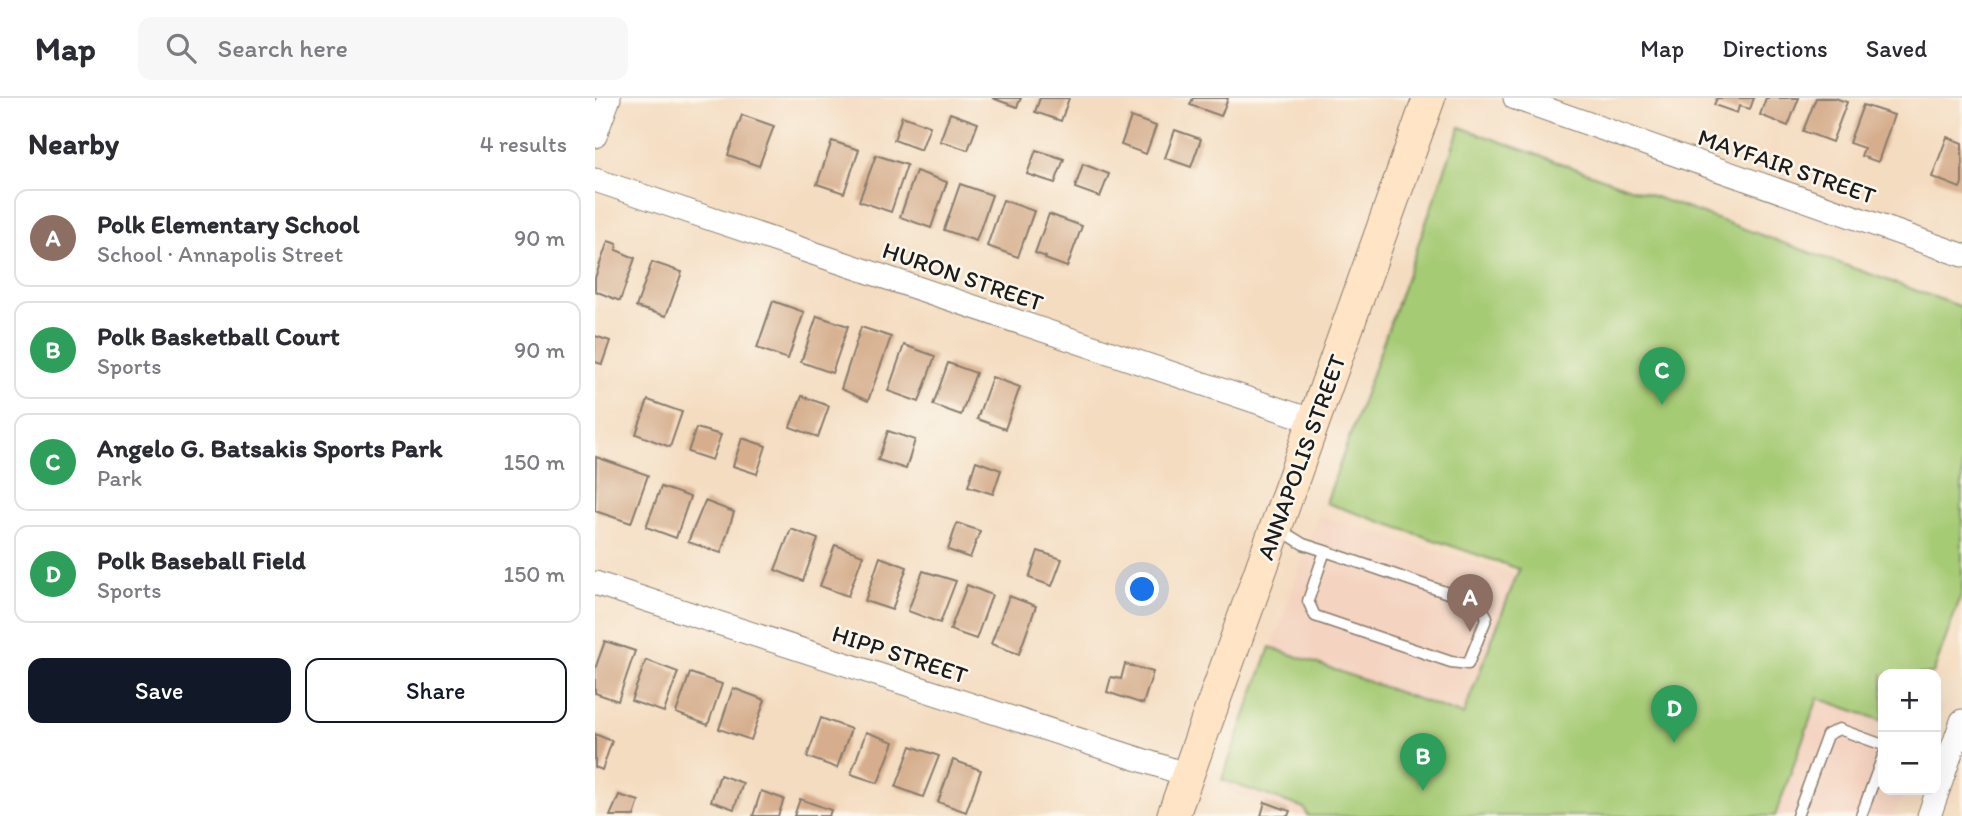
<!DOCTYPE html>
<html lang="en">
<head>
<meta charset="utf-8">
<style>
	:root { --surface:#fff; --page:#f7f7f7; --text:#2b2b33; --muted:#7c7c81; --line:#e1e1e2; --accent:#111827 }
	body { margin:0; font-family:Itim,sans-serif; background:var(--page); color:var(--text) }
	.controls { position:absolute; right:21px; bottom:21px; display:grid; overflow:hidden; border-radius:14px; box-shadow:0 7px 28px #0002 }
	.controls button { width:63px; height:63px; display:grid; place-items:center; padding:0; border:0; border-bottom:2px solid var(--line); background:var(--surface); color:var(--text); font:35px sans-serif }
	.you { position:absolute; left:548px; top:492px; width:24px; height:24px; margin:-18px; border:5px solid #fff; border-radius:50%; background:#1a73e8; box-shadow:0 0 0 10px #1a73e833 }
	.badge { display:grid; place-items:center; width:46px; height:46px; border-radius:50%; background:var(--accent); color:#fff; font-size:23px; font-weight:700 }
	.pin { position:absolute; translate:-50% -58px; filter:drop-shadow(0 2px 4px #0008) }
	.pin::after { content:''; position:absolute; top:37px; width:24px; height:21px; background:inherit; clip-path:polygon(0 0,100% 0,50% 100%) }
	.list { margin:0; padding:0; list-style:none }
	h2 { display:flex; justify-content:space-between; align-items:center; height:91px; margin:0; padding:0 28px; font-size:30px }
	h2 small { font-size:23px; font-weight:400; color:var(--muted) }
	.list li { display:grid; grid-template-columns:46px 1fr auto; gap:21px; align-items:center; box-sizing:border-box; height:98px; margin:0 14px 14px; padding:0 14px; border:2px solid var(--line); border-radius:14px }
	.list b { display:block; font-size:26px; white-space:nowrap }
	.list p { margin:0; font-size:23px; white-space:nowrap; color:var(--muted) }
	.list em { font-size:23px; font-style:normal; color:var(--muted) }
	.actions { display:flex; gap:14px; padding:21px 28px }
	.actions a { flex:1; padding:16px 0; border:2px solid var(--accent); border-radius:14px; text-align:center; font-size:24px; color:var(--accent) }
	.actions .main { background:var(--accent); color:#fff }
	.icon { flex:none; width:38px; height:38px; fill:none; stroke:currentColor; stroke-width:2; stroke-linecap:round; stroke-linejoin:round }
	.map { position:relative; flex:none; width:1367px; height:718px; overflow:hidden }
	header { display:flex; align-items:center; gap:42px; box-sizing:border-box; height:98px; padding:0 35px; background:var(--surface); border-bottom:2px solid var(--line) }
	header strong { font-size:33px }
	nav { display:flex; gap:38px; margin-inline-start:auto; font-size:24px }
	.search { width:490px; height:63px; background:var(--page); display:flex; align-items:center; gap:18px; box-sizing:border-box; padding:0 24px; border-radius:14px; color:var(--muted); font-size:26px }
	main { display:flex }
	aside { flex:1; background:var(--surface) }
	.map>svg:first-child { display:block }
	.built { fill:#f4d3c0 }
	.green { fill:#a6cb75; stroke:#617448; stroke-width:2 }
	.building { fill:#d6ae8d }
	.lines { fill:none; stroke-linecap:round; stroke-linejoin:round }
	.lane-casing { stroke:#887c6e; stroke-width:13 }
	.street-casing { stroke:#887c6e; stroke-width:25 }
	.secondary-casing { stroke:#887c6e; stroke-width:34 }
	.lane { stroke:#fff; stroke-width:10 }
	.street { stroke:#fff; stroke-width:23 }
	.secondary { stroke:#ffe4c6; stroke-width:32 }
	.labels { text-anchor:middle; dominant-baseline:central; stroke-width:5; stroke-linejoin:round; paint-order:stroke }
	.street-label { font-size:24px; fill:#1c1c1c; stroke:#fbf7ec }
</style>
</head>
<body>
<header>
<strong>Map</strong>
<div class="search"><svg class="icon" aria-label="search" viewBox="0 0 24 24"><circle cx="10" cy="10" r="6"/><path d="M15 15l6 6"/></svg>Search here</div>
<nav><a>Map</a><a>Directions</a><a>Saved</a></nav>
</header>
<main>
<aside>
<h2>Nearby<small>4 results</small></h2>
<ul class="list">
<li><span class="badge" style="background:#8d6e63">A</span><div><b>Polk Elementary School</b><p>School · Annapolis Street</p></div><em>90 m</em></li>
<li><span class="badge" style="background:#2e9e5b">B</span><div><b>Polk Basketball Court</b><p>Sports</p></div><em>90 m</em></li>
<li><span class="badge" style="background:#2e9e5b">C</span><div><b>Angelo G. Batsakis Sports Park</b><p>Park</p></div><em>150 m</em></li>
<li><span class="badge" style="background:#2e9e5b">D</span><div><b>Polk Baseball Field</b><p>Sports</p></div><em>150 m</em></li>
</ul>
<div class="actions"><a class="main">Save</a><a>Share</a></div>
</aside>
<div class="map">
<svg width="1367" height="718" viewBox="0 0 1367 718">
	<rect width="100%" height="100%" fill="#fbf7ec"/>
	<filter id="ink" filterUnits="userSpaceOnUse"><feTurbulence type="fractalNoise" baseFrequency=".0143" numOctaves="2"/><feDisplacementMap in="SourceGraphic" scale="14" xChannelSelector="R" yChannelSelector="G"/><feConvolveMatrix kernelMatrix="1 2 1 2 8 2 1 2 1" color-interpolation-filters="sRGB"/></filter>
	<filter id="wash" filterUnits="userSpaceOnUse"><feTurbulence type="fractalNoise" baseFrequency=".00686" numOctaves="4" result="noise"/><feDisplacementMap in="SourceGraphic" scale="28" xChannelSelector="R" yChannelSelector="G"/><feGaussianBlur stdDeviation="1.57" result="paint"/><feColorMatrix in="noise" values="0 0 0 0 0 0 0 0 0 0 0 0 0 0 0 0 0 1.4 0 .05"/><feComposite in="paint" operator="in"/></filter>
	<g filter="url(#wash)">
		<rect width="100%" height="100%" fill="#f4dcc0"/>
		<path class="built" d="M723,417L926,477L1288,622V692H1309L1299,718H704L628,691Z"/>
		<path class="green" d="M865,29L1367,209V495L1338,576H1288V623L1223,600L1180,718H713L709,710L627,682L675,549L868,617L924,471L731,405Z"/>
		<g id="blocks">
			<g class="building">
				<path d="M397,0H426L422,9Z"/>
				<path d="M445,0H474L466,23L440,14Z"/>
				<path d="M598,0H633L626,18L595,7Z"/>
				<path d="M1122,0H1159L1155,11L1144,8L1142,15L1119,7Z"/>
				<path d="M1171,0H1204L1193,28L1165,17Z"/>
				<path d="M1221,0H1240L1252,4L1237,44L1208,33Z"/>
				<path d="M1268,7L1299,17L1283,64L1266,58L1269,50L1254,45Z"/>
				<path d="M355,15L383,25L373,52L345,43Z"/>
				<path d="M147,17L179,28L164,68L133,57Z"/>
				<path d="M307,18L335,28L326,52L299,42Z"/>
				<path d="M536,19L561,28L551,56L526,47Z"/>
				<path d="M580,32L606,41L596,69L570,60Z"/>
				<path d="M1352,39L1367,45V85L1365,90L1337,79Z"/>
				<path d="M237,43L264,52L249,95L222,86Z"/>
				<path d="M441,52L469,61L460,85L432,76Z"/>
				<path d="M281,57L312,67L296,114L264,103Z"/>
				<path d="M488,66L514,76L505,99L480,90Z"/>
				<path d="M321,73L352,84L336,130L305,119Z"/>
				<path d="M365,86L397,97L381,143L349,132Z"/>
				<path d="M408,102L439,113L423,159L392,148Z"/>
				<path d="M454,116L487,128L472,169L450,161L451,159L440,155Z"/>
				<path d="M13,143L22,146L21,152L40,160L25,203L0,193V180Z"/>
				<path d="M57,164L87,174L71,218L41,209Z"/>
				<path d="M178,203L209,214L193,261L162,250Z"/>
				<path d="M222,218L253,228L237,275L206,264Z"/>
				<path d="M266,229L296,239L273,303L246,291Z"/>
				<path d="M0,238L15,243L7,266L0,264Z"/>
				<path d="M309,247L340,258L324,304L293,293Z"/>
				<path d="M353,265L381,275L366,317L338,307Z"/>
				<path d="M397,279L425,289L410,331L382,321Z"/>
				<path d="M207,298L234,308L223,339L195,329Z"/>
				<path d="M53,302L87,314L75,349L41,336Z"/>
				<path d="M101,330L126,337L117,362L93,354Z"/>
				<path d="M293,333L320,342L311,371L283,362Z"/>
				<path d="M147,340L171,348L162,376L138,368Z"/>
				<path d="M1,359L53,377L36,425L0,413Z"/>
				<path d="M381,363L406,372L398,396L373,388Z"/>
				<path d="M66,389L95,399L81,440L51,429Z"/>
				<path d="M110,403L139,414L126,455L93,444Z"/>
				<path d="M362,425L385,433L375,460L353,452Z"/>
				<path d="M196,431L223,441L208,483L180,472Z"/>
				<path d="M240,447L268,457L253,498L225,488Z"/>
				<path d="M443,453L467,461L457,488L434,480Z"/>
				<path d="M285,459L312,469L297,512L270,503Z"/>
				<path d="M328,473L361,483L345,525L313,513Z"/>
				<path d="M372,487L397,497L381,541L355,532Z"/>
				<path d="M414,498L441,508L424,556L396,546Z"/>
				<path d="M10,543L40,553L23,603L0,595V571Z"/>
				<path d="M51,562L83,574L69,614L36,603Z"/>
				<path d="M530,566L558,574L548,606L512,594L516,579L526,581Z"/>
				<path d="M95,575L127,586L113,627L81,615Z"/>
				<path d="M138,590L170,602L156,642L124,631Z"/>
				<path d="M226,620L256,631L242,670L212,659Z"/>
				<path d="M271,634L299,644L283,685L256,676Z"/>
				<path d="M0,636L17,643L7,672L0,669Z"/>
				<path d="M316,648L344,658L328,699L301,689Z"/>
				<path d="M358,662L386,672L371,714L343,704Z"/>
				<path d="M125,677L148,685L139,711L116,703Z"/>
				<path d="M166,693L189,701L183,718H158Z"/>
				<path d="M24,697L44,703L39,718H15Z"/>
				<path d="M205,701L236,712L234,718H199Z"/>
				<path d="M670,704L695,713L693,718H666Z"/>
			</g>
		</g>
	</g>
	<g filter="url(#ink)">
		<use href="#blocks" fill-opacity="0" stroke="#887c6e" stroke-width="2"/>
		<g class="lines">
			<g class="lane-casing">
				<g id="lane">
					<path d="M684,431L708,446L730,453L885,506L892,519L873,566L856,564L720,518L713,503L730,453"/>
					<path d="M1202,718L1232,637L1244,631L1288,647"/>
					<path d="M1266,718L1288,658"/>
				</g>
			</g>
			<g class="street-casing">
				<g id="street">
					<path d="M920,0L1367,157"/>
					<path d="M0,38L14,0"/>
					<path d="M0,82L719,323"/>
					<path d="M0,485L593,677"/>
					<path d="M1334,718L1367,623"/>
				</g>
			</g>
			<g class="secondary-casing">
				<path id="secondary" d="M578,718L834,0"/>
			</g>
			<use href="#lane" class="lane"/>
			<use href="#street" class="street"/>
			<use href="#secondary" class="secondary"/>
		</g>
	</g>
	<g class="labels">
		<g class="street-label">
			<text transform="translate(1192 68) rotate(19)">MAYFAIR STREET</text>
			<text transform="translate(368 178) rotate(19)">HURON STREET</text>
			<text transform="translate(706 359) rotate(-70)">ANNAPOLIS STREET</text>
			<text transform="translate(305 556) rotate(18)">HIPP STREET</text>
		</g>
	</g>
</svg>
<div class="controls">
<button>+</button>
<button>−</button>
</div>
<div class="you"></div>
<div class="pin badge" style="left:875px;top:534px;background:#8d6e63">A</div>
<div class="pin badge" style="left:828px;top:693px;background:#2e9e5b">B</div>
<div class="pin badge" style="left:1067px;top:307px;background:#2e9e5b">C</div>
<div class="pin badge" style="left:1079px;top:645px;background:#2e9e5b">D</div>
</div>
</main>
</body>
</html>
